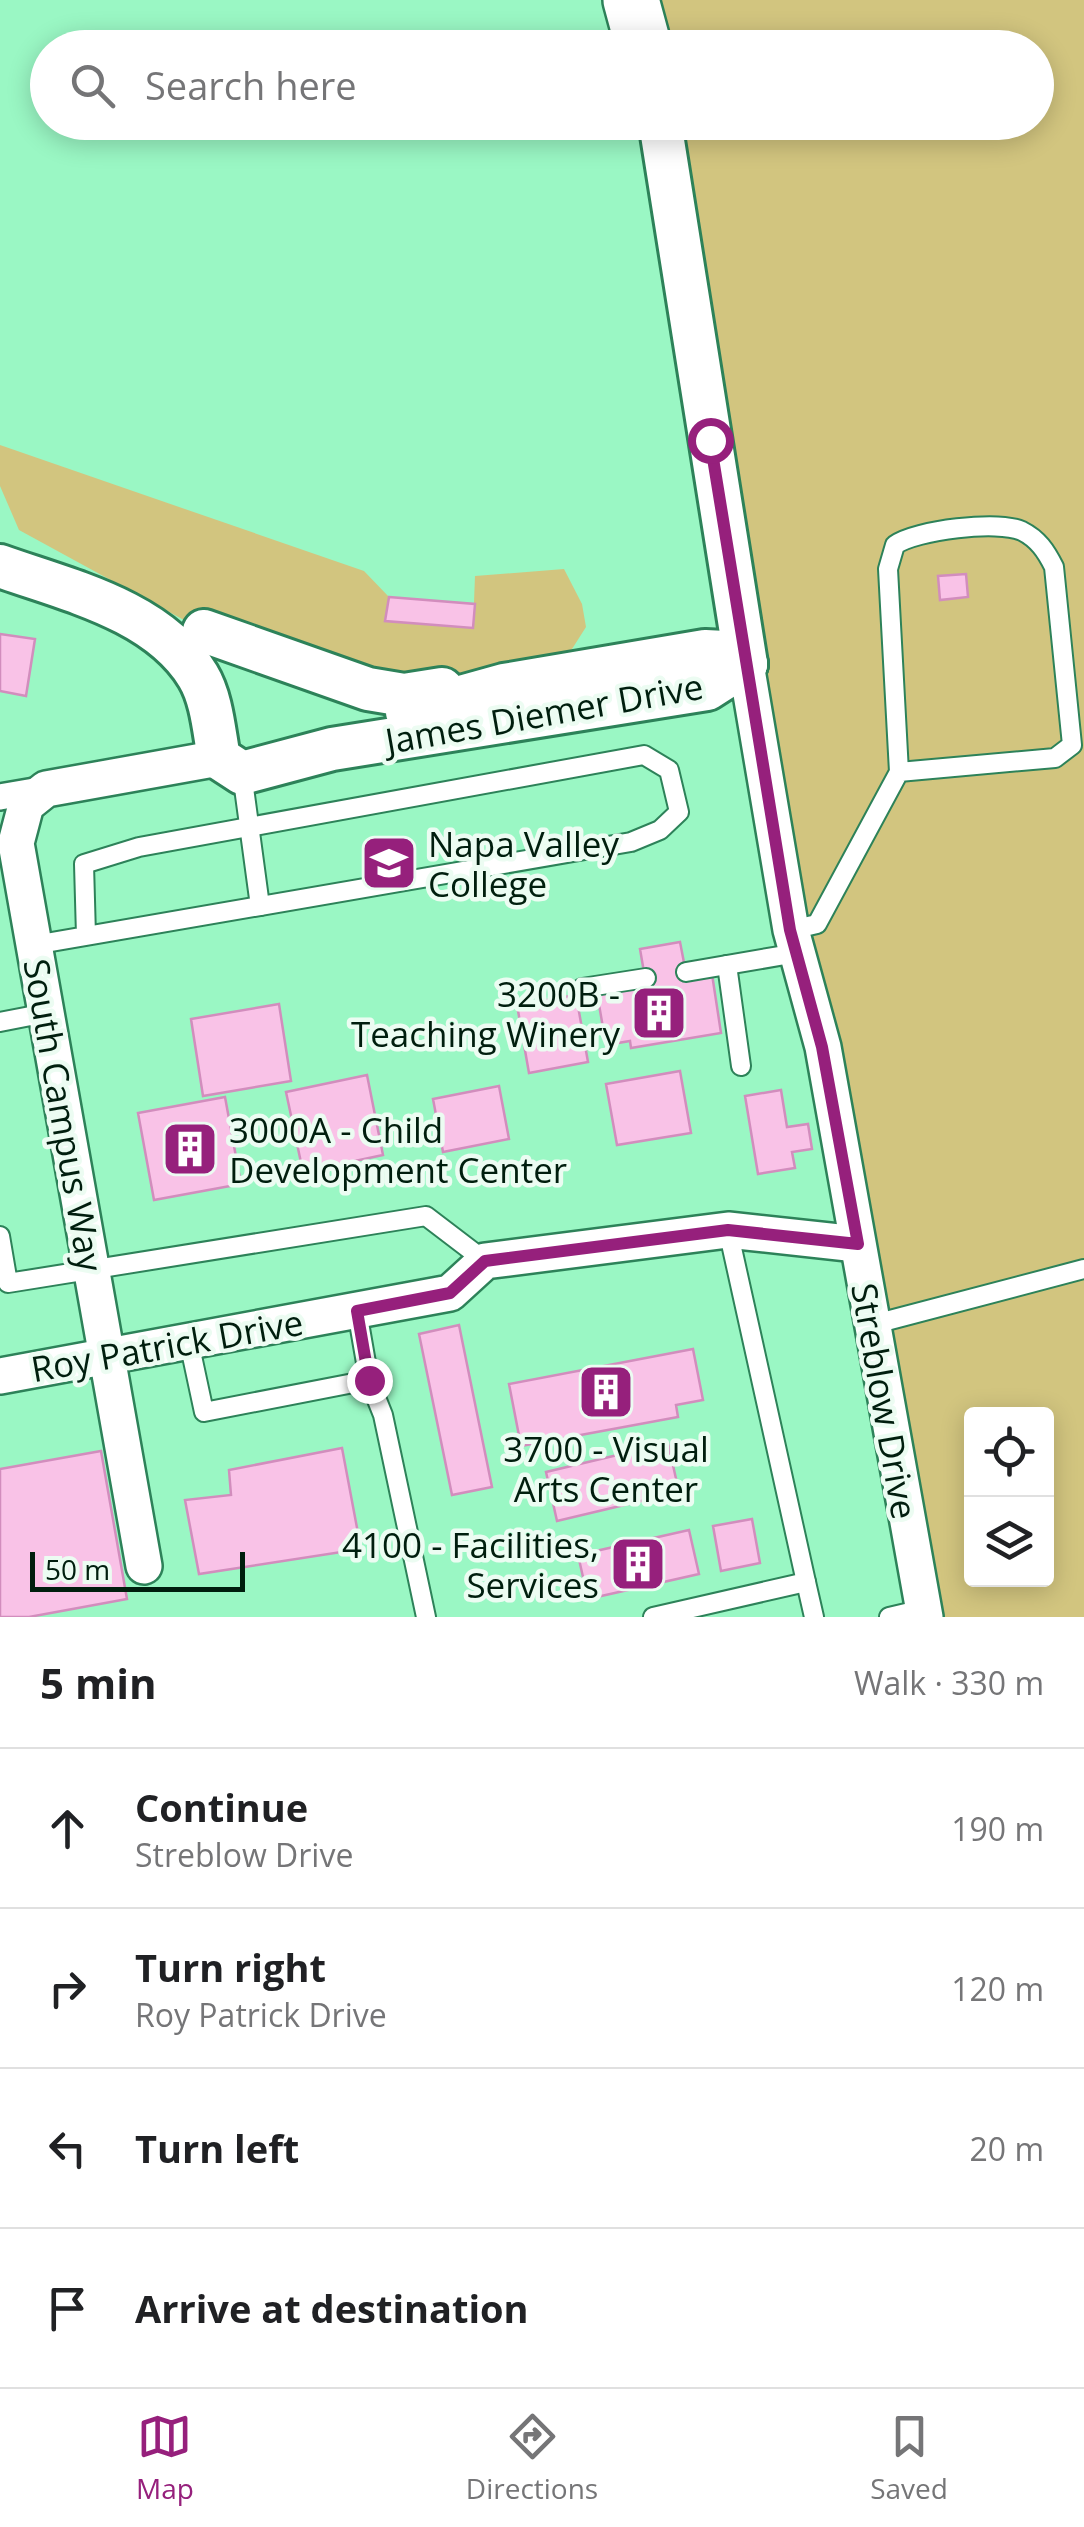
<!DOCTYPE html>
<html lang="en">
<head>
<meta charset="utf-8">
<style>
	:root { --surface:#fff; --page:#f2f2f2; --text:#202124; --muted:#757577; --line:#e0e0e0; --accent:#96207c }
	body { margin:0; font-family:"Open Sans",sans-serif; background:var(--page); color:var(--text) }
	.controls { position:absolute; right:30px; bottom:30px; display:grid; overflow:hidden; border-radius:10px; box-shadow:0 5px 25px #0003 }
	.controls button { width:90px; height:90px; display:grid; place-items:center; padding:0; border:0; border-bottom:2px solid var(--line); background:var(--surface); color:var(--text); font:50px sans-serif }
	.scale { position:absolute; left:30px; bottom:25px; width:215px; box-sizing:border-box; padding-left:10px; border:5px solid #001e0e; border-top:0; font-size:28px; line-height:35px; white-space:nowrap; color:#001e0e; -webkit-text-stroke:8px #ecfcf2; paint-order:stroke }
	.stop { position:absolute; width:30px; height:30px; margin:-22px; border:8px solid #96207c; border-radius:50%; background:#fff }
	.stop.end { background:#96207c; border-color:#fff; box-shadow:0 2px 10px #0008 }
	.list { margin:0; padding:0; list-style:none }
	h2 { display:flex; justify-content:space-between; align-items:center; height:130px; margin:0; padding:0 40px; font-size:42px }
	h2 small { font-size:32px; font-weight:400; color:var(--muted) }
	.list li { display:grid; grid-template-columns:65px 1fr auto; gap:30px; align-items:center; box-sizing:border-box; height:160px; padding:0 40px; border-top:2px solid var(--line) }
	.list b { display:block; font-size:38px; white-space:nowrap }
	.list p { margin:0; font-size:32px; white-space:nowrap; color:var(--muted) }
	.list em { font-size:32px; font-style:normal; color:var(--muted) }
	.icon { flex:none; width:55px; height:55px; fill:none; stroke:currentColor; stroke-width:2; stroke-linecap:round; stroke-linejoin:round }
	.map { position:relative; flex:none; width:1084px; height:1617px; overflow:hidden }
	.search { position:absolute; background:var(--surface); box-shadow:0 5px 25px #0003; left:30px; right:30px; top:30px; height:110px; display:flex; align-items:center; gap:25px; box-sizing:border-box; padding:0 35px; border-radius:55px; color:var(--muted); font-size:38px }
	.sheet { height:770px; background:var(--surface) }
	nav { display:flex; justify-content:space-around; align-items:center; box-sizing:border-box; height:140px; border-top:2px solid var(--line); background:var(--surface); font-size:28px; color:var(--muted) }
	nav a { display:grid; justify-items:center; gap:5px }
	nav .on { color:var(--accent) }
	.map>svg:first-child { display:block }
	.built { fill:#9af7c4 }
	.green { fill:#d2c57f; fill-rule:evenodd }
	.building { fill:#f9c2e7; stroke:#d28dbd; stroke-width:2.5 }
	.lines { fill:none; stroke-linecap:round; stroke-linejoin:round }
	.service-casing { stroke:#2d8259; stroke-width:22 }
	.pedestrian-casing { stroke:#2d8259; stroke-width:30 }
	.minor-casing { stroke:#2d8259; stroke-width:40 }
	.tertiary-casing { stroke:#2d8259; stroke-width:48 }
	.primary-casing { stroke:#2d8259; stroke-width:60 }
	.service { stroke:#fff; stroke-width:18 }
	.pedestrian { stroke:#fff; stroke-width:25 }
	.minor { stroke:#fff; stroke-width:35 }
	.tertiary { stroke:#fff; stroke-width:42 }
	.primary { stroke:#fff; stroke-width:55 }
	.route { stroke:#96207c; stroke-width:12 }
	.labels { text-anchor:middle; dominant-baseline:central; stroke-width:9; stroke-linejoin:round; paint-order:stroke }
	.street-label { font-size:35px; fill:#001e0e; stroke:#ecfcf2 }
	.poi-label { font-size:35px; fill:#001e0e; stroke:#ecfcf2; text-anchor:start }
</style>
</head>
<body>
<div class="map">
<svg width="1084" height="1617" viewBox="0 0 1084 1617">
	<rect width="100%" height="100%" fill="#bbfcd6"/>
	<path class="built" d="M0,0H631L644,47L48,48V122L660,123L925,1617H0Z"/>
	<g class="green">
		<path d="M655,0H1084V1617H925L660,123L1036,122V48H655ZM972,1414H1046V1580H972Z"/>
		<path d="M0,445L364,571L389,597L385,621L473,628L475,576L564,569L582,604L586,627L572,649L534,680L452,688L204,631L19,530L0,486Z"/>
	</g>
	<g class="building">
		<path d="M966,574L968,597L940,600L938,576Z"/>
		<path d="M389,597L475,604L473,628L385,621Z"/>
		<path d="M0,634L35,639L26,696L0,691Z"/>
		<path d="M680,942L687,978L712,974L721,1033L631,1048L630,1041L606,1045L597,993L646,984L640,949Z"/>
		<path d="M576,995L588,1062L529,1073L517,1005Z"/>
		<path d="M279,1004L291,1081L203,1096L191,1019Z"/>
		<path d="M680,1071L691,1133L617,1145L606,1084Z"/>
		<path d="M367,1075L383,1155L303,1172L286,1092Z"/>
		<path d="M499,1086L509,1139L443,1152L433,1099Z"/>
		<path d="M781,1090L787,1127L808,1124L812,1149L792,1152L795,1168L758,1174L745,1096Z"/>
		<path d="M225,1097L241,1184L154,1200L138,1113Z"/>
		<path d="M459,1325L492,1487L452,1495L419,1334Z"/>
		<path d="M693,1349L703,1400L676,1405L678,1417L521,1446L509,1384Z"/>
		<path d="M668,1443L679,1492L557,1521L546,1472Z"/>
		<path d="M342,1448L361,1549L199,1574L185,1500L231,1495L229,1470Z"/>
		<path d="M101,1451L127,1599L29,1617H0V1469Z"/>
		<path d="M752,1519L760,1563L721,1571L713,1526Z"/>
		<path d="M689,1530L699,1574L588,1599L578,1555Z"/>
	</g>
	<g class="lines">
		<g class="service-casing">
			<g id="service">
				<path d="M242,773L260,906"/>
				<path d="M791,930L817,924L899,772L888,569L895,545C916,530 998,520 1022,531C1038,539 1046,551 1054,567L1072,745L1055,758L899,772"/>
				<path d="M34,945L631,842L660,830L679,812L669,770L644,755L139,847L84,864L86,936"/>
				<path d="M727,965L741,1066"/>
				<path d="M686,972L797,953"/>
				<path d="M582,988L646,978"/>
				<path d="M0,1022L46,1013"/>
				<path d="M0,1236L8,1283L426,1216L485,1261"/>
				<path d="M871,1325L1084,1269"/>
				<path d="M189,1342L204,1412L369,1380L357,1311"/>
				<path d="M369,1380L383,1415L426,1617"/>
				<path d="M806,1582L814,1617"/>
				<path d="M653,1617L806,1582L728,1230"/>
				<path d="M889,1617L923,1609"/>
			</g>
		</g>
		<g class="pedestrian-casing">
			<path id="pedestrian" d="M0,797L46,789"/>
		</g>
		<g class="minor-casing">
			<g id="minor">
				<path d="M746,664L791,930L823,1047L925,1617"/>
				<path d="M0,1376L450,1293L485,1261L728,1230L857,1244"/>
				<path d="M144,1566L16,843L26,805L46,789L219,758"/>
			</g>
		</g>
		<g class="tertiary-casing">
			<g id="tertiary">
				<path d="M660,122L746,664"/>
				<path d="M0,566C67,590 158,610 198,676C212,699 214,732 219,758L242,773L332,749L707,689L746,664"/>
				<path d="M204,631L368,689L404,695L442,689"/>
				<path d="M407,712L504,685L705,651L725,652L746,664"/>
			</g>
		</g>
		<g class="primary-casing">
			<path id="primary" d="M631,0L644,48"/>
		</g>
		<use href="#service" class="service"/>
		<use href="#pedestrian" class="pedestrian"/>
		<use href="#minor" class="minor"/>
		<use href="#tertiary" class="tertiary"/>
		<use href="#primary" class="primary"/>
	</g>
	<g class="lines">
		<path class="route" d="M369,1380L357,1311L450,1293L485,1261L728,1230L858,1244L822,1047L790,930L710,440"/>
	</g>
	<defs>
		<g id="university-square" transform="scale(2.875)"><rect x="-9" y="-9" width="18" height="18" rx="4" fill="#96207c" stroke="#ecfcf2"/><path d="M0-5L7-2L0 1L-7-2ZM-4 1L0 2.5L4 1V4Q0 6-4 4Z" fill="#fff"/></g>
		<g id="building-square" transform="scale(2.875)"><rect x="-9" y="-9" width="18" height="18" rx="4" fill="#96207c" stroke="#ecfcf2"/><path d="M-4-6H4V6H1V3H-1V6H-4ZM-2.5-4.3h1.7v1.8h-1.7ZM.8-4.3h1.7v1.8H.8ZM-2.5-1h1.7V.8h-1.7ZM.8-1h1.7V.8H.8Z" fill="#fff"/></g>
	</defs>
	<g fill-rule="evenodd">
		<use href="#university-square" x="389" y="863"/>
		<use href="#building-square" x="659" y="1013"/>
		<use href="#building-square" x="190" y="1149"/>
		<use href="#building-square" x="606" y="1392"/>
		<use href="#building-square" x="638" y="1564"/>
	</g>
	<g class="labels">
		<g class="street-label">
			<text transform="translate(544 713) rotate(-10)">James Diemer Drive</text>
			<text transform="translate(64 1115) rotate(80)">South Campus Way</text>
			<text transform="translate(167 1345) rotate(-10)">Roy Patrick Drive</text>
			<text transform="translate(885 1401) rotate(80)">Streblow Drive</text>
		</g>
		<g class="poi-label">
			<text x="428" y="843">Napa Valley<tspan x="428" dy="40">College</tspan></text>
			<text x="620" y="993" text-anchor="end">3200B -<tspan x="620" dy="40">Teaching Winery</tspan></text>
			<text x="229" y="1129">3000A - Child<tspan x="229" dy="40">Development Center</tspan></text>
			<text x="606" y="1448" text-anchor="middle">3700 - Visual<tspan x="606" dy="40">Arts Center</tspan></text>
			<text x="599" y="1544" text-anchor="end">4100 - Facilities,<tspan x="599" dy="40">Services</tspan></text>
		</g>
	</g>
</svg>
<div class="controls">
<button><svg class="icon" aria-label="locate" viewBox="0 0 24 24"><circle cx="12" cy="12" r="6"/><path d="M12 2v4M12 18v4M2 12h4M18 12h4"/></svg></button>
<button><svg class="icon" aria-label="layers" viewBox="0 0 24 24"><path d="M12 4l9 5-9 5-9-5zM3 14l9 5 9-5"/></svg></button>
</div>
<div class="scale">50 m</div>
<div class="stop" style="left:710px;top:440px"></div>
<div class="stop end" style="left:369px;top:1380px"></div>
<div class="search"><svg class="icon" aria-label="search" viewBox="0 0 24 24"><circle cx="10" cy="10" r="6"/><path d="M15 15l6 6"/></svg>Search here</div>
</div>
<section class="sheet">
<h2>5 min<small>Walk · 330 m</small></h2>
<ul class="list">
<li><svg class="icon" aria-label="ahead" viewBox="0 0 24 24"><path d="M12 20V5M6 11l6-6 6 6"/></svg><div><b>Continue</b><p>Streblow Drive</p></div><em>190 m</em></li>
<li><svg class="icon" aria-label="right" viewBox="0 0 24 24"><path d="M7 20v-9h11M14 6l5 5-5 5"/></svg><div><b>Turn right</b><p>Roy Patrick Drive</p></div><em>120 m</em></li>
<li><svg class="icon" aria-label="left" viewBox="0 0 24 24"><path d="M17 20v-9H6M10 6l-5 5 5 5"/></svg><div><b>Turn left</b></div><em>20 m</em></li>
<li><svg class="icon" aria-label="arrive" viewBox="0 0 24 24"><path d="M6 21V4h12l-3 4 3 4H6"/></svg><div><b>Arrive at destination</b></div></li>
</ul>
</section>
<nav>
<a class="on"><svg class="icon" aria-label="map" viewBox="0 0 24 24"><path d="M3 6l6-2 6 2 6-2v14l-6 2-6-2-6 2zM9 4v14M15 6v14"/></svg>Map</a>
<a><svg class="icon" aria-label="directions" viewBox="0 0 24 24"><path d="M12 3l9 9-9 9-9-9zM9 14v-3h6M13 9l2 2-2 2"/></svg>Directions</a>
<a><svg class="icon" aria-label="saved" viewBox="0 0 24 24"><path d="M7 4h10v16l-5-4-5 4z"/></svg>Saved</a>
</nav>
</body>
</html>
